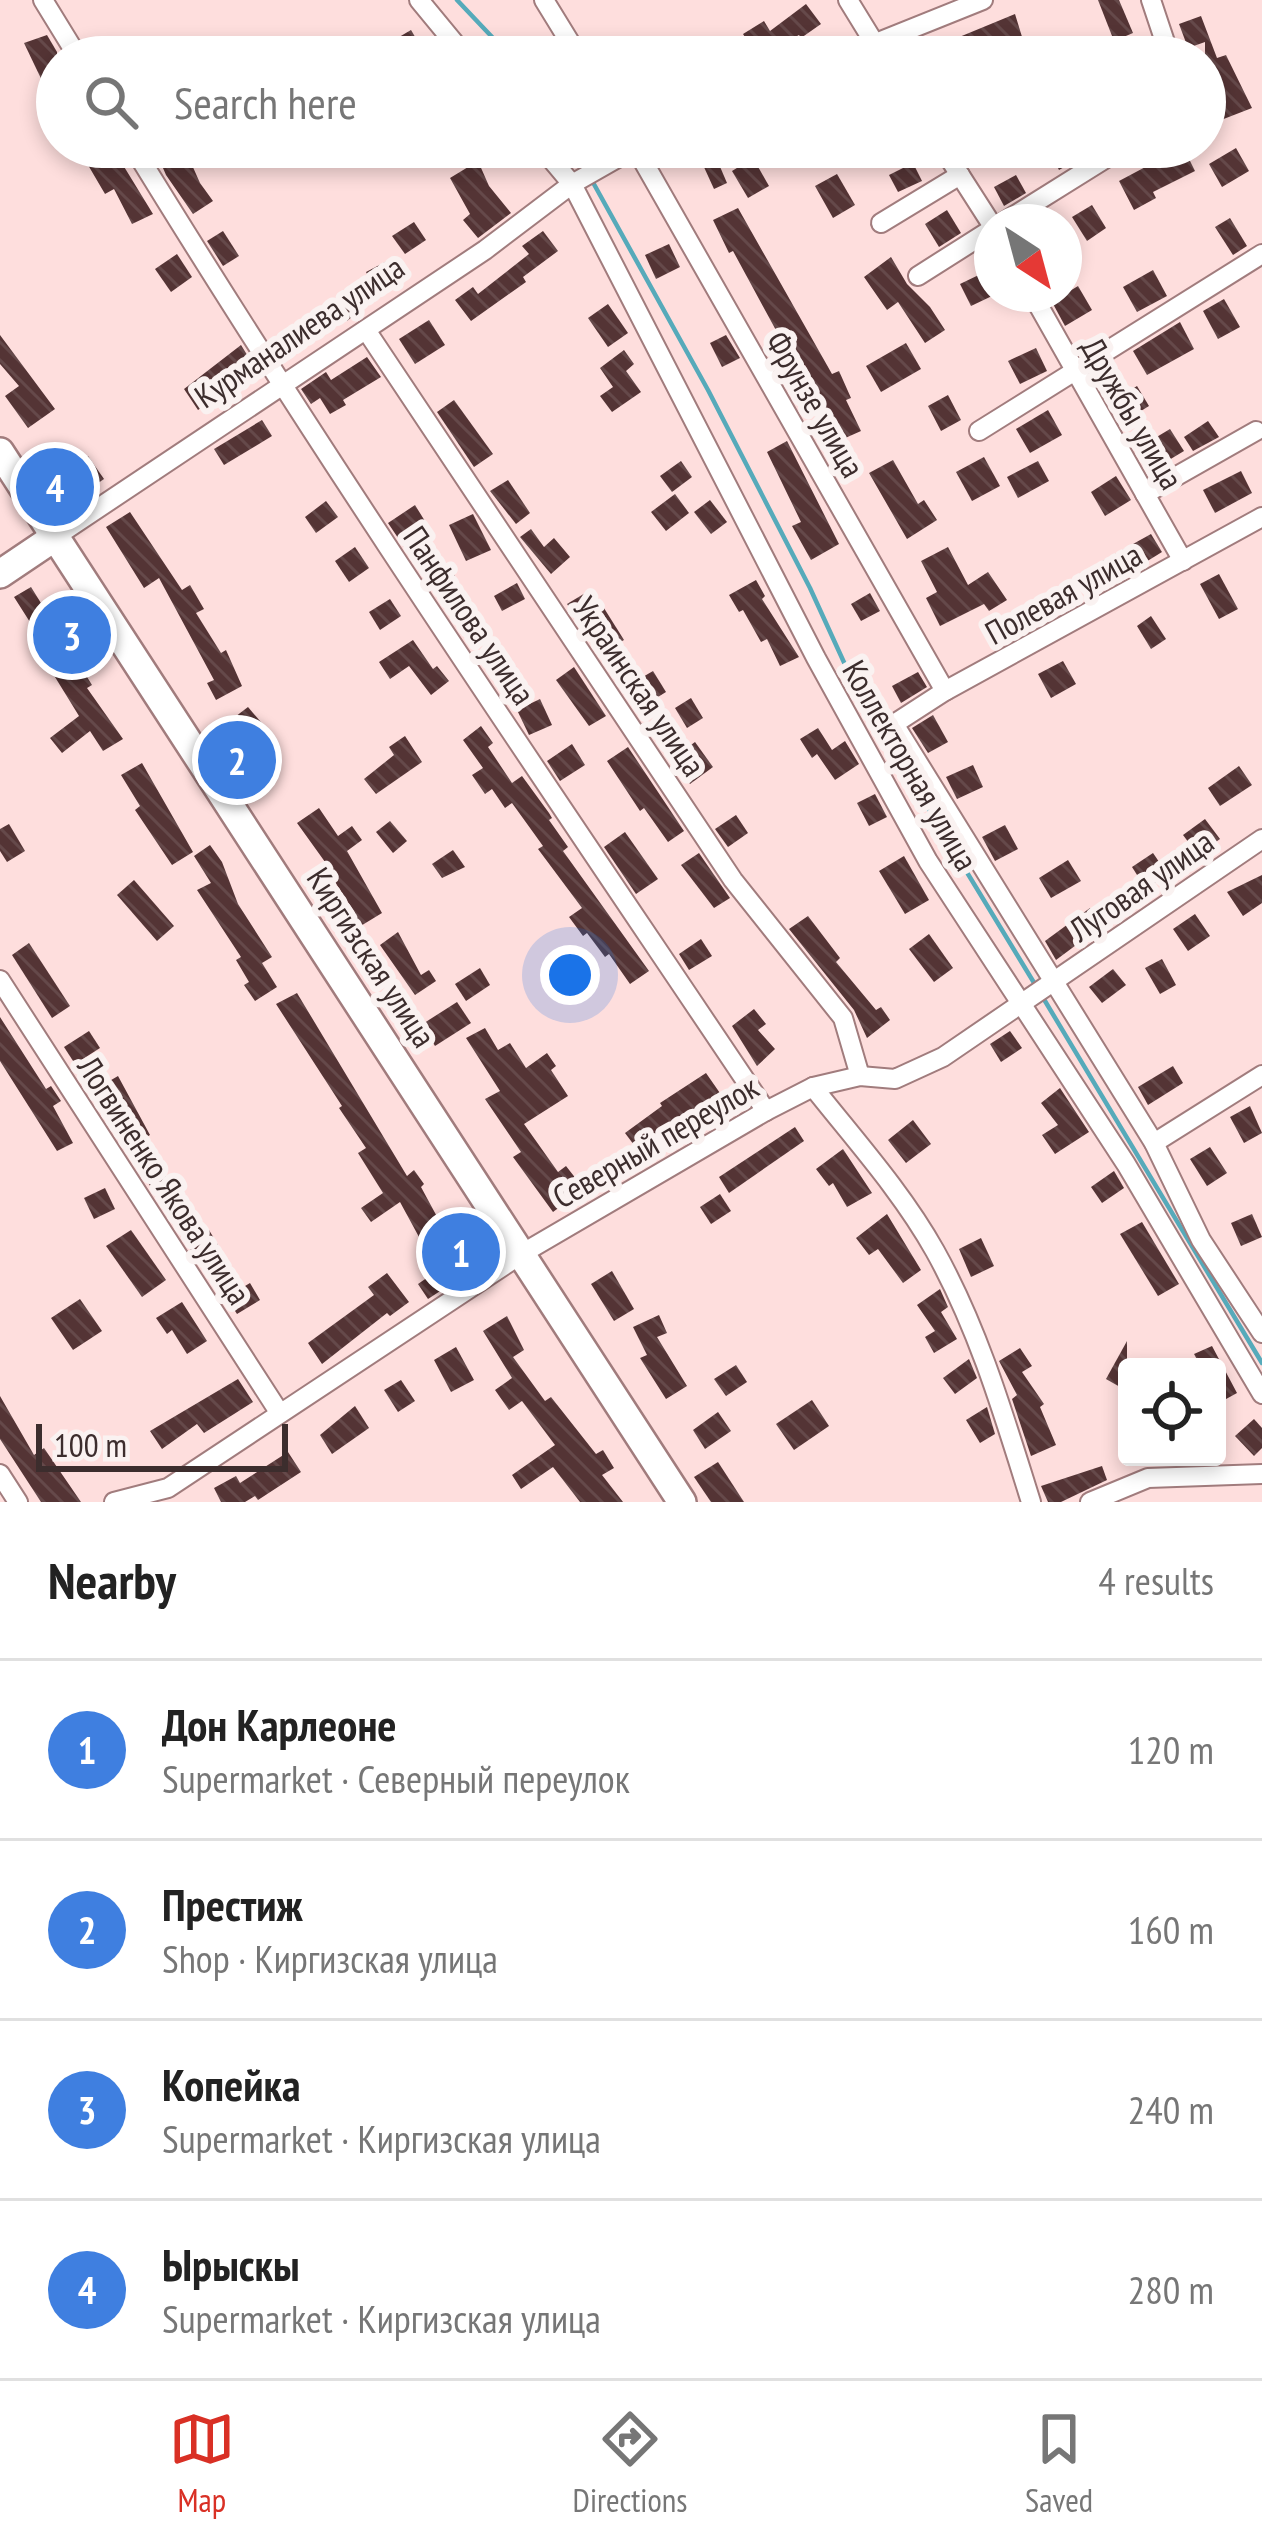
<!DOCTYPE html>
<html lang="en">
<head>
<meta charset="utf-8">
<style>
	:root { --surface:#fff; --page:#f6f6f6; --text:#222; --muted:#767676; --line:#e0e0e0; --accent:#d93025 }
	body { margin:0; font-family:"PT Sans Narrow",sans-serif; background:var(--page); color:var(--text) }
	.controls { position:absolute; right:36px; bottom:36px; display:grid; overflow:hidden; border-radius:12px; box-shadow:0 6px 18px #0003 }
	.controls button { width:108px; height:108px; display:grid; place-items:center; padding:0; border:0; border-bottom:3px solid var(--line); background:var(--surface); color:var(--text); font:60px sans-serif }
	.compass { position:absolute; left:974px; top:204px; width:108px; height:108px; border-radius:50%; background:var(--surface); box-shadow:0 6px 18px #0003; rotate:144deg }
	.scale { position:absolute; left:36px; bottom:30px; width:252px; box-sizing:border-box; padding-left:12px; border:6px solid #3c2d2d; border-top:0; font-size:33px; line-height:42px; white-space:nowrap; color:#3c2d2d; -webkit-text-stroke:9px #faf2f1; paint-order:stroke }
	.you { position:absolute; left:570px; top:975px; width:42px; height:42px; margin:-30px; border:9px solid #fff; border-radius:50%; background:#1a73e8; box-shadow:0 0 0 18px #1a73e833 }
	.badge { display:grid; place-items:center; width:78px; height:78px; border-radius:50%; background:var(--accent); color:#fff; font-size:39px; font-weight:700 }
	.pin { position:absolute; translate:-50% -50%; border:6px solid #fff; box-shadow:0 3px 12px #0006 }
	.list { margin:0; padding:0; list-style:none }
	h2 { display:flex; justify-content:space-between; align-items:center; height:156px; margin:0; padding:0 48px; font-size:51px }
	h2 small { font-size:39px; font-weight:400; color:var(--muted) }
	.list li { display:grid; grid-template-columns:78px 1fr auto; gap:36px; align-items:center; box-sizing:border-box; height:180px; padding:0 48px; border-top:3px solid var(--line) }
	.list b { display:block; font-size:45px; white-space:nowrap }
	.list p { margin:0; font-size:39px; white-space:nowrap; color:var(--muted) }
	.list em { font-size:39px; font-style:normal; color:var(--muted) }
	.icon { flex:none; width:66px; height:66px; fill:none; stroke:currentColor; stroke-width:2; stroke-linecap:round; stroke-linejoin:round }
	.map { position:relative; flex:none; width:1262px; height:1502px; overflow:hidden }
	.search { position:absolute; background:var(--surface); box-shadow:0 6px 18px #0003; left:36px; right:36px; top:36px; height:132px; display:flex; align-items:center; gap:30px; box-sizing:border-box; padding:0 42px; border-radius:66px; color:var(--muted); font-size:45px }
	.sheet { height:876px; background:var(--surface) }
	nav { display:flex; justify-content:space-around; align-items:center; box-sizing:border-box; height:168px; border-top:3px solid var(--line); background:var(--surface); font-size:33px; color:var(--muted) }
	nav a { display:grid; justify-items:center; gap:6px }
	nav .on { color:var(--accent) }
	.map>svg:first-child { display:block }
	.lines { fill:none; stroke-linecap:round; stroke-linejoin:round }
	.stream { stroke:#56aaba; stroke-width:4.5 }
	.building { fill:url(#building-back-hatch) }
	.minor-casing { stroke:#a17c7d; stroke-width:22 }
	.secondary-casing { stroke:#a17c7d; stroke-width:32 }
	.minor { stroke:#fff; stroke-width:18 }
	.secondary { stroke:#fff; stroke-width:27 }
	.labels { text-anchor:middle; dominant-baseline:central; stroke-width:12; stroke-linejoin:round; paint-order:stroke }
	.street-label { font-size:33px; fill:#3c2d2d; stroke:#faf2f1 }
</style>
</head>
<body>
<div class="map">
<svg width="1262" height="1502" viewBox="0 0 1262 1502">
	<defs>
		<pattern id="building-back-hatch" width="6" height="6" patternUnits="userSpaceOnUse" patternTransform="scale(3)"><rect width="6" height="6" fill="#543435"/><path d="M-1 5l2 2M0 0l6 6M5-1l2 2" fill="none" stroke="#65494a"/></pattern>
	</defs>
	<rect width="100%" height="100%" fill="#fededd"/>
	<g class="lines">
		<g class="stream">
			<path d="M457,0L511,57"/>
			<path d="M571,147L584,167"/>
			<path d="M590,177L708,390L810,588L858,693L1036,986"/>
			<path d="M1042,996L1262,1363"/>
		</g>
	</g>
	<g class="building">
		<path d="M1098,0H1119L1133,33L1114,41Z"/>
		<path d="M806,4L821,24L801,38L799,35L757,57L743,34L764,21L770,31Z"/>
		<path d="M1015,14L1023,40L999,48L996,41L958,55L952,40Z"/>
		<path d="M1201,16L1217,58L1226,55L1252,108L1221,120L1209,90L1205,92V42L1188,48L1179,24Z"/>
		<path d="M411,30L427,57H388L382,47Z"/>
		<path d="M47,35L57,52V112L24,43Z"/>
		<path d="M89,147H112L153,214L132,224L114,189L105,194L81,153Z"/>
		<path d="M154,147H184L200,183L213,201L193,214L166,175Z"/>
		<path d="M1059,147H1099L1059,170L1050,151Z"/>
		<path d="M1183,147L1195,171L1153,192L1156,198L1134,210L1119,181Z"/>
		<path d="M712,148L727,183L714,189L698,154Z"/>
		<path d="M1236,148L1249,171L1222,187L1209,164Z"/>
		<path d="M753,158L769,186L748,198L732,171Z"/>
		<path d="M478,161L489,186L511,213L478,238L463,220L470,214L450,178Z"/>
		<path d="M913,163L922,181L898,192L889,175Z"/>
		<path d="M837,174L855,205L833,218L815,186Z"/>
		<path d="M1016,175L1026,193L1004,206L994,187Z"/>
		<path d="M1092,205L1106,228L1087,241L1072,217Z"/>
		<path d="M738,208L832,374L839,371L851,398L846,400L861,431L834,443L827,428L832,426L805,365L797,369L733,251L729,253L713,220Z"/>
		<path d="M947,210L961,233L939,247L925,224Z"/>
		<path d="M1230,218L1247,246L1233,255L1215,227Z"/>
		<path d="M414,222L426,240L405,254L392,236Z"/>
		<path d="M223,231L239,256L223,266L207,241Z"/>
		<path d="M543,231L558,251L523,277L526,282L471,321L455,300L473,287L478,294L529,254L522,246Z"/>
		<path d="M669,244L680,267L656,279L645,255Z"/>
		<path d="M177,254L192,277L171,292L155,269Z"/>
		<path d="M891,257L907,284L930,307L945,330L925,343L898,302L887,310L864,277Z"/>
		<path d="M387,261L399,284L365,302L367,305L347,321L334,304L369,278L366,272Z"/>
		<path d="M1153,270L1167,296L1137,312L1123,287Z"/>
		<path d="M987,271L992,296L971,306L960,284Z"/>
		<path d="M1078,286L1092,310L1065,326L1052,302Z"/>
		<path d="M1224,299L1240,327L1218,339L1203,311Z"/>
		<path d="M608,304L628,333L608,347L588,318Z"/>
		<path d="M429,320L445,345L415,364L399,339Z"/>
		<path d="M1180,322L1194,349L1147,375L1133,351Z"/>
		<path d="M0,335L55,409L28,428L5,396L19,386L0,364Z"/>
		<path d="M726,335L740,358L722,367L710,343Z"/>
		<path d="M906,343L921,369L881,392L866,366Z"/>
		<path d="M241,345L259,374L239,386L237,383L198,410L184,389Z"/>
		<path d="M1036,348L1047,371L1020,384L1008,361Z"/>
		<path d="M624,350L634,364L626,371L641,392L612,412L600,396L613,387L600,368Z"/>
		<path d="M367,357L381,377L343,400L346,405L330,414L320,398L311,404L301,389L326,372L331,380Z"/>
		<path d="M1137,386L1149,406L1128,419L1115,400Z"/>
		<path d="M948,395L961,420L941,431L928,406Z"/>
		<path d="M454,400L493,454L474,467L437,412Z"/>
		<path d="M1048,410L1062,435L1030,453L1016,429Z"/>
		<path d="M262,420L272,436L224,465L214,449Z"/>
		<path d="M1208,421L1219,437L1193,451L1184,437Z"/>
		<path d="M1170,429L1184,451L1164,463L1150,441Z"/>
		<path d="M787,441L839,544L811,560L792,526L801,522L767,452Z"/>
		<path d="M88,456L104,479L82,494L66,471Z"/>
		<path d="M984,457L1000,486L972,501L956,472Z"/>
		<path d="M893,460L918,504L924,500L937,520L907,539L869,473Z"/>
		<path d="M681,461L692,477L672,492L660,476Z"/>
		<path d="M1038,461L1049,481L1018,498L1007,477Z"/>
		<path d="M1241,471L1252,493L1215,513L1203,490Z"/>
		<path d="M1116,476L1131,500L1105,516L1091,492Z"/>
		<path d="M508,480L530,513L516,524L490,491Z"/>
		<path d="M675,494L689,513L666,531L651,512Z"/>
		<path d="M710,500L727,522L711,534L694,512Z"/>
		<path d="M326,501L338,517L316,533L305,517Z"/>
		<path d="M415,505L428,526L414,536L437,575L451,568L459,585L437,596L388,523Z"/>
		<path d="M130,512L182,590L190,585L204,609L196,613L221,653L226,650L242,686L216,700L207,683L214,680L159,578L144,588L106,527Z"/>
		<path d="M473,514L491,550L466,561L449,525Z"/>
		<path d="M531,529L544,547L554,538L570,557L551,574L520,537Z"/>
		<path d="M1151,534L1162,552L1091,596L1079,574Z"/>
		<path d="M355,547L369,568L349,582L335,561Z"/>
		<path d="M948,547L968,585L988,572L1007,600L989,611L984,604L940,626L926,598L937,592L921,561Z"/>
		<path d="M1219,574L1238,609L1219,619L1200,584Z"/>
		<path d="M756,580L765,596L762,599L799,657L780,666L767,639L761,642L743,610L739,612L729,595Z"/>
		<path d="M517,583L525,599L502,611L494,596Z"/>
		<path d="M31,587L92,685L87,688L123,739L103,751L90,731L62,753L50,738L79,716L47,664L44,665L33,648L42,641L14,597Z"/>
		<path d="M1054,588L1061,600L1029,620L1022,608Z"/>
		<path d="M592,589L624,640L600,654L567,604Z"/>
		<path d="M870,593L880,611L861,621L851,604Z"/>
		<path d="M390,599L401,616L380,630L369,612Z"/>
		<path d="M1151,616L1166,639L1151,649L1137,626Z"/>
		<path d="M413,640L433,669L437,666L449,681L431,695L409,666L390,679L379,662Z"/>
		<path d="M1063,661L1076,684L1051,698L1038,674Z"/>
		<path d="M574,667L606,716L589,726L556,680Z"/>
		<path d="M653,671L666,692L637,710L624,688Z"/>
		<path d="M918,672L927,687L901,703L892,686Z"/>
		<path d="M691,698L703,718L687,728L675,708Z"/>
		<path d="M540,699L552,725L529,735L517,710Z"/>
		<path d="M248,707L277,741L252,756L231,720Z"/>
		<path d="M933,715L948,742L928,753L912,728Z"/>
		<path d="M481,726L493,743L488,747L512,783L522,776L549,813L552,818L549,820L568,847L563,851L649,971L630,984L609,954L605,957L587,933L583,936L569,917L582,908L538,849L543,846L512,803L505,808L492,789L485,794L472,775L483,768L463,740Z"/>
		<path d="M818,728L832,750L845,741L859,764L835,780L817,754L812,758L800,739Z"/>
		<path d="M405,736L422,762L376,794L364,779L394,755L389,747Z"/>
		<path d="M695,742L713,767L690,784L672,759Z"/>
		<path d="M572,744L585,765L560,781L547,761Z"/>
		<path d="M628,747L684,831L668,842L644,808L640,811L607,761Z"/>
		<path d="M142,763L193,852L172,865L135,810L140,806L121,775Z"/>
		<path d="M973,765L983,787L957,799L946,777Z"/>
		<path d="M1239,766L1252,785L1220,806L1208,788Z"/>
		<path d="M875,794L887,817L869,826L857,803Z"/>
		<path d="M319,808L338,836L352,826L362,840L347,851L382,913L359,927L352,914L355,913L335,882L338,880L297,823Z"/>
		<path d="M736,815L748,833L728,847L715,829Z"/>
		<path d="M1205,819L1220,839L1198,855L1183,835Z"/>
		<path d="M390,821L407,841L393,853L376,832Z"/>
		<path d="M9,824L25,851L7,862L0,851V829Z"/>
		<path d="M1005,825L1018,849L995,861L982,837Z"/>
		<path d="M625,832L658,879L636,894L604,847Z"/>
		<path d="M210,845L222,862L238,904L272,957L262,963L277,987L255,1001L244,985L249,982L236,960L241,957L197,890L211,883L194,856Z"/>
		<path d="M453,850L465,867L442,878L432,864Z"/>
		<path d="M699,853L730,898L714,908L681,865Z"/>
		<path d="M1153,853L1168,875L1146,889L1132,867Z"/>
		<path d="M904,856L929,900L905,914L879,871Z"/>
		<path d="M1068,860L1081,881L1051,898L1039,878Z"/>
		<path d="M1262,875V903L1243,916L1227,892Z"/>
		<path d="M134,880L174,926L157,941L117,895Z"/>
		<path d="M1090,908L1103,925L1056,960L1045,941Z"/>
		<path d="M1195,914L1210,936L1188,951L1173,929Z"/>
		<path d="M808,916L840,958L836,962L876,1010L881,1007L890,1020L867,1038L854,1010L789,929Z"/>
		<path d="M398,932L421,975L429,970L436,981L415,995L380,945Z"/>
		<path d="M929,934L953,968L934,982L909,949Z"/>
		<path d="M701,939L712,956L689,970L679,954Z"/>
		<path d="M29,943L70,1006L52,1018L12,955Z"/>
		<path d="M1162,959L1176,985L1160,994L1145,968Z"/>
		<path d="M480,968L490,985L466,1001L455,984Z"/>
		<path d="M1113,969L1126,985L1102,1003L1089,987Z"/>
		<path d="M297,993L407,1176L414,1170L424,1184L421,1187L441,1224L419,1237L400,1202L371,1222L361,1208L383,1193L358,1153L366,1148L339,1108L342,1106L276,1004Z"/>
		<path d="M457,1002L471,1023L435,1046L421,1025Z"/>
		<path d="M754,1009L766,1024L758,1030L775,1049L757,1066L732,1026Z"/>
		<path d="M0,1017L46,1089L51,1086L61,1101L53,1106L73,1143L57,1151L0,1061Z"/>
		<path d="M485,1028L498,1050L510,1043L526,1068L547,1053L556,1066L551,1070L568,1096L524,1124L558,1172L566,1166L584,1189L553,1212L513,1157L521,1152L485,1099L500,1091L466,1038Z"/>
		<path d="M89,1031L100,1048L75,1064L64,1047Z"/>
		<path d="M1010,1031L1022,1048L1001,1062L990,1044Z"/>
		<path d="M1173,1066L1183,1083L1148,1105L1138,1087Z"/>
		<path d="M706,1073L722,1096L702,1110L699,1106L658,1134L661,1137L640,1153L625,1133L662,1106L660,1103Z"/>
		<path d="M118,1076L150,1135L143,1139L170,1183L153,1191L107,1111L103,1114L89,1093Z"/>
		<path d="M1060,1088L1089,1132L1055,1154L1042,1135L1058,1125L1041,1103Z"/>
		<path d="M1250,1106L1262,1133L1244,1143L1230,1117Z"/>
		<path d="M913,1120L931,1144L906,1163L888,1140Z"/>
		<path d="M795,1127L804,1141L729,1193L719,1177Z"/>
		<path d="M1210,1147L1227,1173L1207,1186L1190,1159Z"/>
		<path d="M843,1149L872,1193L847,1207L833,1183L829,1186L816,1169Z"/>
		<path d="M1114,1171L1124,1188L1102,1203L1091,1187Z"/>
		<path d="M105,1188L115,1209L94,1219L84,1198Z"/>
		<path d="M720,1194L731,1211L711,1224L700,1207Z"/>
		<path d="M179,1199L206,1232L209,1230L221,1250L217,1252L240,1289L250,1283L260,1300L237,1314L222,1291L219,1294L164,1208Z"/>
		<path d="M887,1214L921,1270L903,1283L878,1249L869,1255L856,1238Z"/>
		<path d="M1252,1214L1262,1237L1241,1246L1231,1223Z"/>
		<path d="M1142,1222L1179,1284L1158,1296L1120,1234Z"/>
		<path d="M461,1229L483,1263L428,1299L418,1284L454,1259L442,1242Z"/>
		<path d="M131,1230L166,1280L142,1297L106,1246Z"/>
		<path d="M981,1238L994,1266L971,1277L959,1249Z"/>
		<path d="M612,1271L634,1309L614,1321L591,1284Z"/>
		<path d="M387,1273L409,1302L390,1316L387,1313L322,1364L308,1343L374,1295L368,1287Z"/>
		<path d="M940,1289L948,1307L941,1312L957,1339L934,1353L925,1337L935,1331L917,1305Z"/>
		<path d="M80,1299L102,1331L73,1350L51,1318Z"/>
		<path d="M182,1302L207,1341L187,1354L172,1330L167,1334L156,1318Z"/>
		<path d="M659,1315L667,1333L657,1337L687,1386L666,1399L640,1358L647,1355L633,1327Z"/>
		<path d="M507,1316L524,1350L513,1357L545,1401L551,1397L596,1454L603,1450L614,1468L602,1475L623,1502H580L553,1467L521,1489L512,1475L555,1445L522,1401L509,1410L495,1390L512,1378L483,1331Z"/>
		<path d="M1127,1341V1391L1106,1379Z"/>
		<path d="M1212,1346L1237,1393L1217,1404V1367H1201L1194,1354Z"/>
		<path d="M456,1347L474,1380L451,1392L434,1360Z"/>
		<path d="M1020,1348L1032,1366L1022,1372L1044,1404L1040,1407L1056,1445L1031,1456L1012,1399L1017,1395L999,1361Z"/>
		<path d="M969,1359L977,1378L955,1394L943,1378Z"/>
		<path d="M736,1365L747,1382L726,1396L714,1379Z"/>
		<path d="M238,1379L253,1402L204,1433L197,1424L162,1449L150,1431Z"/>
		<path d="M401,1380L415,1401L398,1412L384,1390Z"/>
		<path d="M0,1396L34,1455L44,1448L81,1502H41L0,1439Z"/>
		<path d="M812,1400L829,1426L794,1450L776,1424Z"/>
		<path d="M355,1406L369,1428L332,1454L320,1435Z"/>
		<path d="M987,1407L995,1434L980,1443L966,1420Z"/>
		<path d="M718,1412L731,1431L705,1449L693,1430Z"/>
		<path d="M1254,1419L1262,1428V1448L1254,1456L1235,1436Z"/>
		<path d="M288,1452L301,1472L258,1500L255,1496L245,1502H221L214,1488L236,1476L240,1483Z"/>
		<path d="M718,1462L744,1502H711L694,1477Z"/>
		<path d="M1102,1466L1107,1480L1061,1502H1048L1041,1486Z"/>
	</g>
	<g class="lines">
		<g class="minor-casing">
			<g id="minor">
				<path d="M43,0L78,57"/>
				<path d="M419,0L466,57"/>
				<path d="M544,0L579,57"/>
				<path d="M848,0L883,57"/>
				<path d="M1151,0L1170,57"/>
				<path d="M841,57L983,0"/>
				<path d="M133,147C334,475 552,792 766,1111"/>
				<path d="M541,147L572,184L816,658L928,861L1126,1164L1262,1394"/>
				<path d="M635,147L945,691"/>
				<path d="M942,147L992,225"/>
				<path d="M1004,222L1124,147"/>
				<path d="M881,223L960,175"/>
				<path d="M918,276L992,229"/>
				<path d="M1032,294L1183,561"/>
				<path d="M366,330L733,880L843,1018L860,1076"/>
				<path d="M979,431L1262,254"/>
				<path d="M1145,494L1256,431"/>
				<path d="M1262,517L945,691L894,724L1154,1143L1201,1240L1262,1333"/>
				<path d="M55,537L485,250L572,184L637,147"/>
				<path d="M0,980L279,1412"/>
				<path d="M813,1087C855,1140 902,1192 935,1251C979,1330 1004,1416 1031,1502"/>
				<path d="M1154,1143L1262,1075"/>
				<path d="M0,1474L18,1502"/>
				<path d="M114,1502L168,1488L523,1253L766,1111L813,1087L860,1076L895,1079L943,1057L1262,839"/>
				<path d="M1090,1502L1148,1478L1262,1474"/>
			</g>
		</g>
		<g class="secondary-casing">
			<g id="secondary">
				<path d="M0,452L682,1502"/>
				<path d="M0,574L55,537"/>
			</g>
		</g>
		<use href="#minor" class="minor"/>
		<use href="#secondary" class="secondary"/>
	</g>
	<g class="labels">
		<g class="street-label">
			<text transform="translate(299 331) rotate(-34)">Курманалиева улица</text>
			<text transform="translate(816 404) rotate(60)">Фрунзе улица</text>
			<text transform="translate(1133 413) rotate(60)">Дружбы улица</text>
			<text transform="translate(1063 593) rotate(-29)">Полевая улица</text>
			<text transform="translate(470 615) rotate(56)">Панфилова улица</text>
			<text transform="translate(640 686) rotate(56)">Украинская улица</text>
			<text transform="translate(911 765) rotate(60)">Коллекторная улица</text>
			<text transform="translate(1141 885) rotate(-35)">Луговая улица</text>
			<text transform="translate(372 957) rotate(57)">Киргизская улица</text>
			<text transform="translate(655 1141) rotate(-30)">Северный переулок</text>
			<text transform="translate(165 1180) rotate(57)">Логвиненко Якова улица</text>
		</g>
	</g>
</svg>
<div class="controls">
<button><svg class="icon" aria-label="locate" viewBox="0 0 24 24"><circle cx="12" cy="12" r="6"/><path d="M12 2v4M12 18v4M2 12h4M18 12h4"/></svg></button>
</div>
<svg class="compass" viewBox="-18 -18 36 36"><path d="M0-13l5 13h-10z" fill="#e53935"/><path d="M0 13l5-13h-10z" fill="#767676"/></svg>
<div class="scale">100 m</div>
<div class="you"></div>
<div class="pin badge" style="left:461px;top:1252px;background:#3f7fe0">1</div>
<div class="pin badge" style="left:237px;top:760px;background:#3f7fe0">2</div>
<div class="pin badge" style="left:72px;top:635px;background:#3f7fe0">3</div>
<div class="pin badge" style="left:55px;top:487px;background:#3f7fe0">4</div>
<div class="search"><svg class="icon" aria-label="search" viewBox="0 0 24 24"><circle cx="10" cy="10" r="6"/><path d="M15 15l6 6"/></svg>Search here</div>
</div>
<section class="sheet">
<h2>Nearby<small>4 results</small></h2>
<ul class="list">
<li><span class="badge" style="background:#3f7fe0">1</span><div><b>Дон Карлеоне</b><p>Supermarket · Северный переулок</p></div><em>120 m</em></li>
<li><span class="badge" style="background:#3f7fe0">2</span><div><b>Престиж</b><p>Shop · Киргизская улица</p></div><em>160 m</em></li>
<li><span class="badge" style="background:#3f7fe0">3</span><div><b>Копейка</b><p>Supermarket · Киргизская улица</p></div><em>240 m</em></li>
<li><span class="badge" style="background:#3f7fe0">4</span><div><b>Ырыскы</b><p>Supermarket · Киргизская улица</p></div><em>280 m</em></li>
</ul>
</section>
<nav>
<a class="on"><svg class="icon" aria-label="map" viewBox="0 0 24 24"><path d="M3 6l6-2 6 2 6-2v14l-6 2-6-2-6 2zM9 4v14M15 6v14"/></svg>Map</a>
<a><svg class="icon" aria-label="directions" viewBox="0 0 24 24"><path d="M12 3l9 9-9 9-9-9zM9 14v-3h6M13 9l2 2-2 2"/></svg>Directions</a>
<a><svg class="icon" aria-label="saved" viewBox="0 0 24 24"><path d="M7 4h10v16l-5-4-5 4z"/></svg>Saved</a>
</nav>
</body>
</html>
